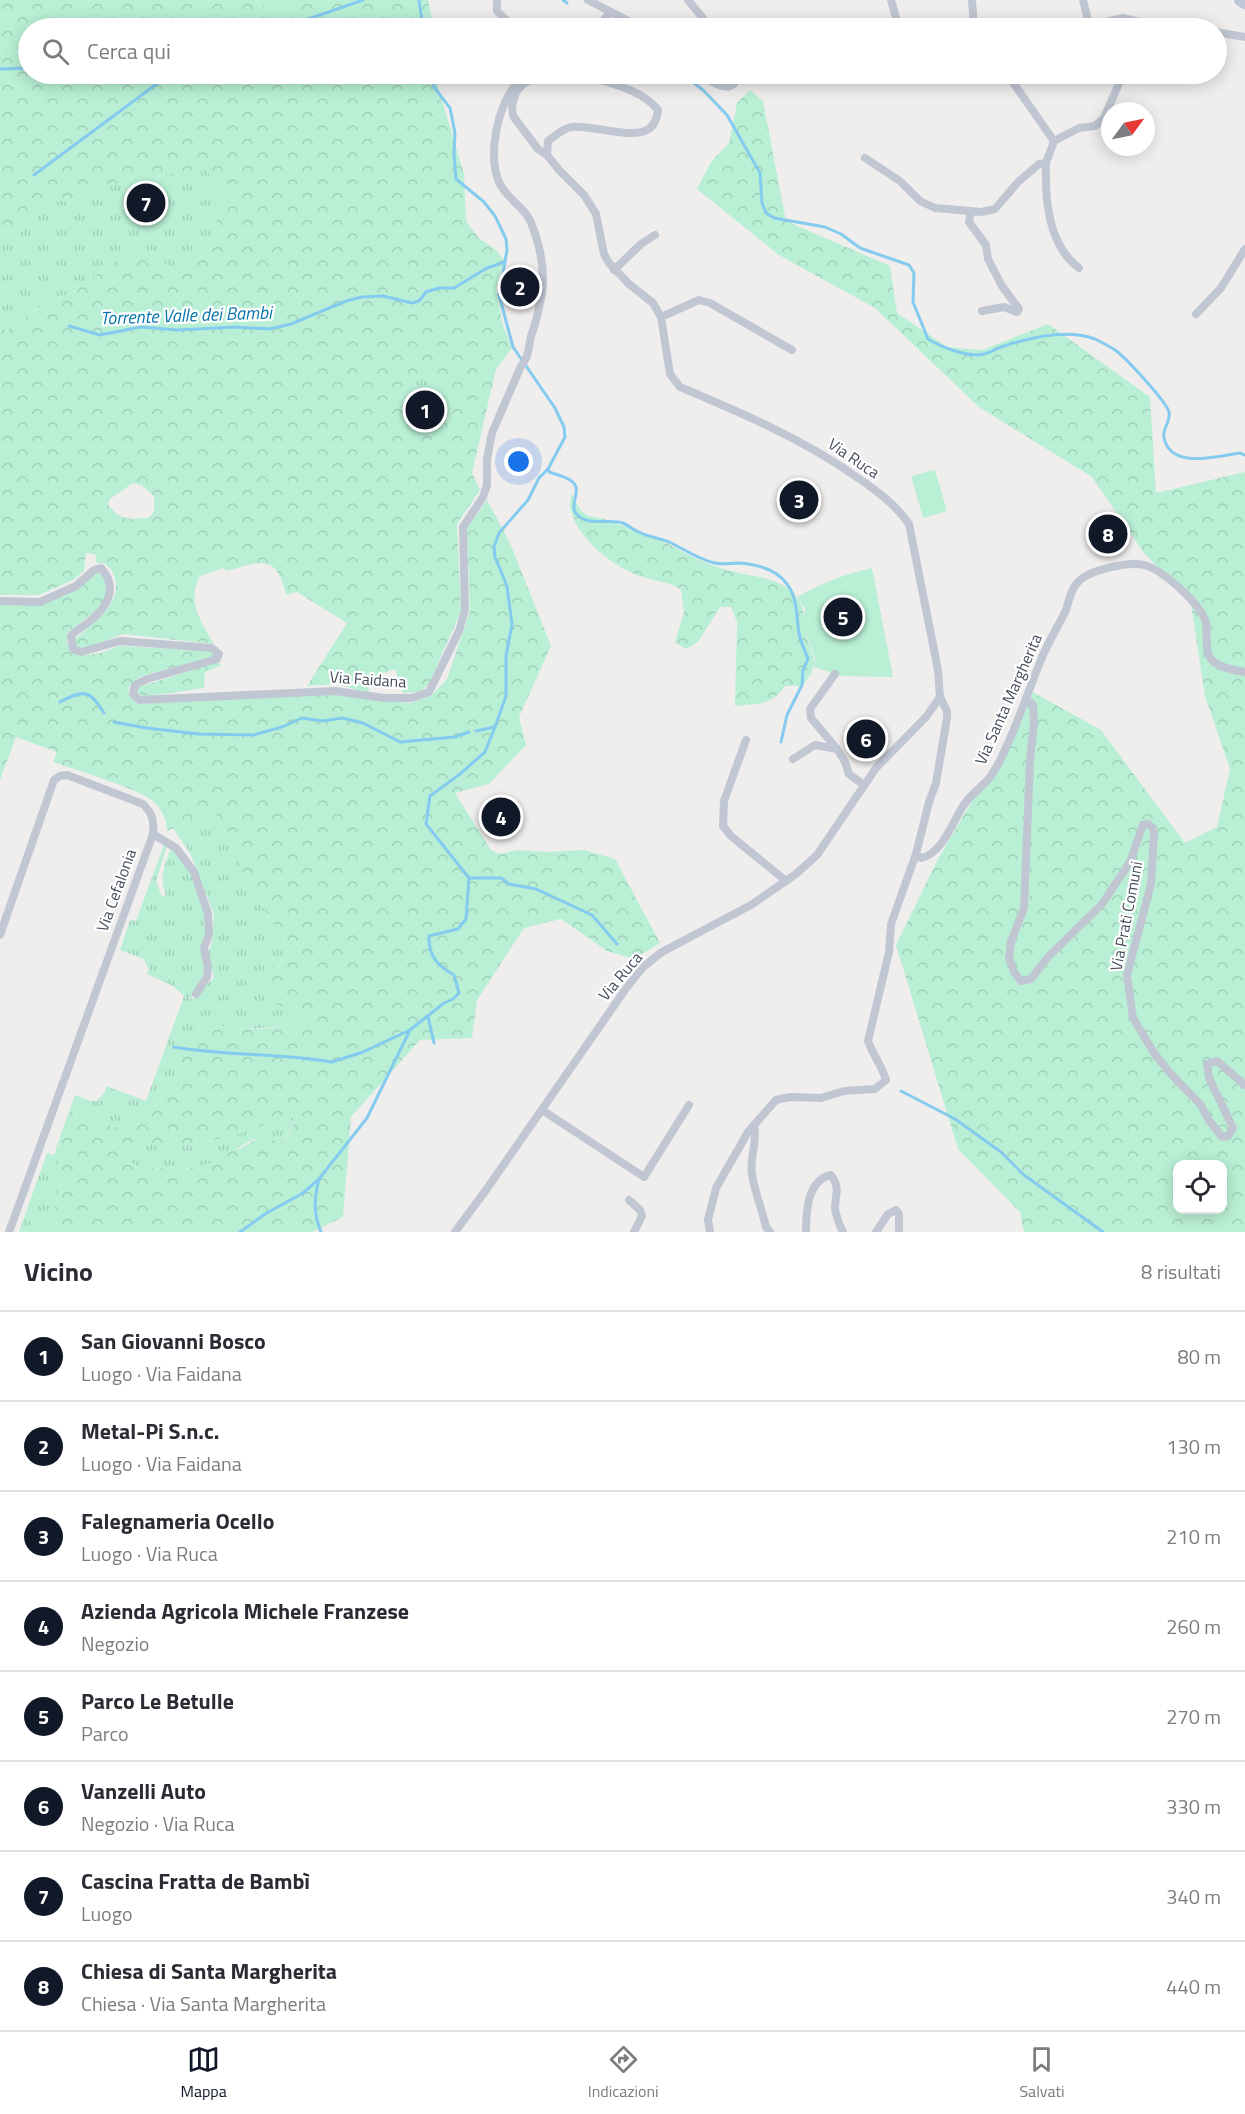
<!DOCTYPE html>
<html lang="it">
<head>
<meta charset="utf-8">
<style>
	:root { --surface:#fff; --page:#f7f7f7; --text:#2b2b33; --muted:#7c7c81; --line:#e1e1e2; --accent:#111827 }
	body { margin:0; font-family:"Titillium Web",sans-serif; background:var(--page); color:var(--text) }
	.controls { position:absolute; right:18px; bottom:18px; display:grid; overflow:hidden; border-radius:12px; box-shadow:0 3px 15px #0003 }
	.controls button { width:54px; height:54px; display:grid; place-items:center; padding:0; border:0; border-bottom:2px solid var(--line); background:var(--surface); color:var(--text); font:30px sans-serif }
	.compass { position:absolute; left:1101px; top:102px; width:54px; height:54px; border-radius:50%; background:var(--surface); box-shadow:0 3px 15px #0003; rotate:57deg }
	.you { position:absolute; left:519px; top:462px; width:21px; height:21px; margin:-15px; border:4px solid #fff; border-radius:50%; background:#1a73e8; box-shadow:0 0 0 9px #1a73e833 }
	.badge { display:grid; place-items:center; width:39px; height:39px; border-radius:50%; background:var(--accent); color:#fff; font-size:20px; font-weight:700 }
	.pin { position:absolute; translate:-50% -50%; border:3px solid #fff; box-shadow:0 2px 6px #0006 }
	.list { margin:0; padding:0; list-style:none }
	h2 { display:flex; justify-content:space-between; align-items:center; height:78px; margin:0; padding:0 24px; font-size:26px }
	h2 small { font-size:20px; font-weight:400; color:var(--muted) }
	.list li { display:grid; grid-template-columns:39px 1fr auto; gap:18px; align-items:center; box-sizing:border-box; height:90px; padding:0 24px; border-top:2px solid var(--line) }
	.list b { display:block; font-size:22px; white-space:nowrap }
	.list p { margin:0; font-size:20px; white-space:nowrap; color:var(--muted) }
	.list em { font-size:20px; font-style:normal; color:var(--muted) }
	.icon { flex:none; width:33px; height:33px; fill:none; stroke:currentColor; stroke-width:2; stroke-linecap:round; stroke-linejoin:round }
	.map { position:relative; flex:none; width:1245px; height:1232px; overflow:hidden }
	.search { position:absolute; background:var(--surface); box-shadow:0 3px 15px #0003; left:18px; right:18px; top:18px; height:66px; display:flex; align-items:center; gap:15px; box-sizing:border-box; padding:0 21px; border-radius:33px; color:var(--muted); font-size:22px }
	.sheet { height:798px; background:var(--surface) }
	nav { display:flex; justify-content:space-around; align-items:center; box-sizing:border-box; height:84px; border-top:2px solid var(--line); background:var(--surface); font-size:16px; color:var(--muted) }
	nav a { display:grid; justify-items:center; gap:3px }
	nav .on { color:var(--accent) }
	.map>svg:first-child { display:block }
	.grass { fill:url(#grass-tufts) }
	.forest { fill:url(#forest-crowns); fill-rule:evenodd }
	.park { fill:#b9f0d5 }
	.lines { fill:none; stroke-linecap:round; stroke-linejoin:round }
	.stream { stroke:#84cbef; stroke-width:3 }
	.minor { stroke:#c0c7d3; stroke-width:8 }
	.secondary { stroke:#bec7d7; stroke-width:12 }
	.labels { text-anchor:middle; dominant-baseline:central; stroke-width:4.5; stroke-linejoin:round; paint-order:stroke }
	.street-label { font-size:16px; fill:#454e5b; stroke:#fff }
	.water-label { font-size:18px; font-style:italic; fill:#0774ac; stroke:#fff }
</style>
</head>
<body>
<div class="map">
<svg width="1245" height="1232" viewBox="0 0 1245 1232">
	<defs>
		<pattern id="grass-tufts" width="24" height="20" patternUnits="userSpaceOnUse" patternTransform="scale(1.5)"><rect width="24" height="20" fill="#b9f0d5"/><path d="M3 7l-1-3M5 7V3M7 7l1-3M15 17l-1-3M17 17v-4M19 17l1-3" fill="none" stroke="#a0cfb9"/></pattern>
		<pattern id="forest-crowns" width="20" height="18" patternUnits="userSpaceOnUse" patternTransform="scale(1.5)"><rect width="20" height="18" fill="#b9f0d5"/><path d="M2 6a3 3 0 1 1 6 0M12 15a3 3 0 1 1 6 0" fill="none" stroke="#a0cfb9"/></pattern>
	</defs>
	<rect width="100%" height="100%" fill="#f0eded"/>
	<g class="grass">
		<path d="M254,0H295L284,13L264,8Z"/>
		<path d="M205,166L225,201L201,257L179,276L151,251L115,261L79,288L38,308L6,331L0,325V231L24,230L39,204L76,199L127,180L188,172Z"/>
		<path d="M423,372L433,375L446,388V396L451,400L453,415L432,423L428,429C409,427 412,407 415,393C416,387 415,380 417,373Z"/>
		<path d="M207,811L216,815L234,851L252,897L262,905L266,914L282,934L291,953L277,968L298,1015L303,1021C268,1030 237,1032 202,1022L185,1055L178,1063L180,1075L176,1082L165,1090L161,1100L139,1123L122,1128L110,1126L93,1117L69,1112L75,1095L91,1101H97L105,1092L106,1086L146,1101L184,996L173,986L147,974L149,969L144,959L120,950L130,920L136,921L164,845L167,846L156,881L162,897L166,895C159,878 164,865 171,848C191,861 209,914 205,937C203,952 198,953 206,968L200,984L190,999L199,997L204,987L214,978L208,953L212,942L214,915L191,855L173,828Z"/>
		<path d="M285,1118H294C292,1128 288,1138 278,1143L267,1137L252,1140L212,1163L182,1170L161,1168L139,1169L122,1153L129,1143L146,1141L165,1147L199,1143L232,1136Z"/>
		<path d="M60,1136L58,1169L61,1184L54,1209L41,1232H19L47,1153L54,1155Z"/>
	</g>
	<g class="forest">
		<path d="M0,0H254L264,8L284,13L295,0H428L434,28H28V74H437L438,87L464,174L466,221L478,237L496,250L504,260L496,289L503,326L512,348L496,369L472,473L480,490L457,524L461,611L429,684L419,692L403,693L395,669L368,679L369,693L336,684L307,686L347,623L297,592L286,595C284,587 282,578 277,571C266,555 241,568 226,571L223,568L200,576C186,601 201,622 214,644L123,634L91,647L78,649L74,640C93,622 128,602 112,571C108,565 103,562 96,563V555L86,553L84,571L73,580L39,595H0V325L6,331L38,308L79,288L115,261L151,251L179,276L201,257L225,201L205,166L188,172L127,180L76,199L40,204L24,230L0,231ZM423,372L433,375L446,388V396L451,400L453,415L446,419L435,417L428,429C409,427 412,407 415,393C416,387 415,380 417,373ZM133,483L141,485L154,496V512L148,518C128,519 122,521 108,505L110,499Z"/>
		<path d="M750,90L763,101L786,221L890,266L897,313L947,347L982,350L1048,324L1150,397L1156,493L1245,472V1232H1024L1020,1212L958,1149L896,945L938,859L1001,752L1029,690L1101,730L1185,843L1217,827L1230,769L1205,696L1191,604L1144,553L1092,477L979,407L875,308L779,255L697,189L711,162L729,143L737,103ZM1178,1164H1222V1210H1178Z"/>
		<path d="M571,493C576,501 578,510 587,515C592,518 599,517 604,519C621,525 639,531 656,538C679,549 702,564 727,570C751,577 781,576 797,598C807,610 803,622 807,636C814,660 820,665 802,686H785C770,707 758,703 735,706L737,622L731,607H720L698,642L686,649L675,642L684,612L681,590C670,582 659,582 646,578C617,570 579,541 571,511C569,506 571,499 571,493Z"/>
		<path d="M487,500L510,543L551,646L519,717L526,745L489,784L455,793L491,850L499,854L518,850L548,852L584,850L615,859L660,943L634,959L607,951L561,919L524,928L477,1000L472,1038L420,1040L351,1117L343,1217L312,1232H41L54,1209L61,1185L58,1169L60,1136L69,1112L93,1117L110,1126L122,1128L139,1123L161,1100L165,1090L176,1082L180,1075L178,1063L185,1055L202,1022C236,1031 270,1032 303,1020C296,1013 287,1010 279,1005C256,991 279,966 291,953L282,934L266,914L262,905L252,897L234,851L216,815L207,812L167,831C167,820 162,810 154,802C143,790 73,769 53,762L57,752L16,737L0,780V604L41,605L99,572C126,599 83,617 68,633L67,643L71,651L80,656L100,653L119,646L211,651L215,656L145,675C130,682 121,690 137,704L329,694L410,703L431,696L447,679L470,611L467,527ZM285,1118H294C293,1128 288,1138 279,1143L267,1137H260L241,1148L229,1152L212,1163L182,1170L161,1168L139,1169L122,1153L129,1143L146,1141L165,1147L199,1143L232,1136Z"/>
		<path d="M218,662L222,665L205,672L204,688L143,697L137,692L139,687Z"/>
	</g>
	<g class="park">
		<path d="M935,470L947,511L923,518L911,476Z"/>
		<path d="M872,568L893,677L841,676L814,667L815,658L804,626L805,609L797,597C821,583 846,574 872,568Z"/>
	</g>
	<g class="lines">
		<g class="stream">
			<path d="M419,0L423,28"/>
			<path d="M563,0L567,3"/>
			<path d="M269,28L294,24L363,0"/>
			<path d="M0,69L28,68"/>
			<path d="M87,74L93,79H111L120,83L162,80L172,74"/>
			<path d="M683,74L704,91L727,115L760,173L762,203L766,213L774,218L825,227L841,234L860,248L909,265L914,273L913,302L928,339C941,347 968,358 984,354C990,353 995,349 1001,347C1028,338 1067,328 1095,339C1101,342 1109,346 1115,350C1125,357 1166,401 1169,412C1171,421 1162,429 1164,438C1171,470 1217,456 1240,453L1245,455"/>
			<path d="M34,175L162,80"/>
			<path d="M69,326L100,335L141,327L177,330L235,327L269,329L291,324L346,301L362,297L383,296L412,303L419,301L426,292L439,288H454L487,268L505,262"/>
			<path d="M548,469L549,472C555,474 564,476 570,480C588,491 559,510 586,520C598,524 612,519 623,523C628,525 633,530 639,532C648,537 659,538 669,542C684,549 699,560 715,563C723,565 730,563 738,563C756,564 776,569 787,584C798,599 796,615 799,633C800,641 805,650 808,659L803,670L802,685L787,715L781,742"/>
			<path d="M60,702C84,689 90,690 104,713"/>
			<path d="M114,722L146,728L199,734L253,735L282,727L302,718L322,721L343,718L363,723L400,742L455,737L469,732"/>
			<path d="M476,731L495,727"/>
			<path d="M470,878H501L509,884L536,889L592,915L617,944"/>
			<path d="M428,1017L434,1043"/>
			<path d="M174,1047C226,1056 279,1053 331,1062"/>
			<path d="M332,1062L363,1052L410,1030"/>
			<path d="M901,1091L955,1119L1001,1152L1024,1175L1103,1232"/>
			<path d="M319,1179C314,1199 313,1213 321,1232"/>
			<path d="M240,1232L265,1214L303,1193L319,1179L367,1118L410,1030L444,1003L453,999L459,993L454,975C438,966 428,956 429,936L458,929L466,919L469,878L426,824L430,796L460,774L485,752L495,727L506,696V656L512,624L507,586L495,557L494,547L499,533L528,500L539,478L548,469L565,437L564,427L555,408L513,347L499,295L507,250L506,239L495,216L484,202L456,179L454,155L455,133L450,108L434,87L429,74"/>
		</g>
		<g class="minor">
			<path d="M497,0V11L514,28"/>
			<path d="M588,0L642,28"/>
			<path d="M688,0L711,28"/>
			<path d="M891,0L899,28"/>
			<path d="M972,0L974,28"/>
			<path d="M1083,0L1090,28"/>
			<path d="M598,28L610,12"/>
			<path d="M1095,28L1109,21L1123,18L1152,25L1195,28"/>
			<path d="M1216,32L1245,37"/>
			<path d="M700,74C713,83 732,97 739,74"/>
			<path d="M1007,74L1054,141"/>
			<path d="M547,155L548,141C555,136 563,128 572,127C592,125 631,139 647,130C655,126 657,118 658,110C641,88 606,83 581,74"/>
			<path d="M865,158L900,181L920,201L935,208L981,212L995,209L1018,182L1039,164L1046,163L1054,141L1079,128L1095,126L1104,118L1123,74"/>
			<path d="M1046,163C1045,200 1048,245 1079,268"/>
			<path d="M971,211L969,222L986,245L988,259L1002,286L1019,309L1017,312L1004,307L982,311"/>
			<path d="M614,270L641,244L655,235"/>
			<path d="M1196,314L1221,288L1245,249"/>
			<path d="M661,317L699,300L710,303L792,350"/>
			<path d="M0,601L40,602L76,586L94,570L101,568C119,588 107,607 90,621C84,626 76,630 71,636L73,649L81,652L120,641L212,648L219,654L217,659L147,679L135,685L133,694L139,700L335,691L384,698H412L429,692L459,631L465,610L463,527L483,497L487,485V459L492,433L521,366C530,356 528,345 532,333C537,320 543,292 543,279C543,262 538,241 532,225C526,207 506,199 499,182C487,154 498,104 518,82"/>
			<path d="M835,674L810,709L811,718L837,749"/>
			<path d="M1025,701L1030,702L1033,705L1034,723L1030,761L1024,908L1011,942L1009,958L1014,972L1021,981L1031,979L1048,957L1102,904L1130,862L1143,825L1148,824L1153,828L1154,833L1151,884L1127,975L1133,1018L1154,1053L1170,1073L1201,1105L1208,1119L1222,1137L1228,1136L1233,1128L1209,1078L1207,1064L1217,1061L1245,1085"/>
			<path d="M746,740L724,801L723,826L731,836L786,881"/>
			<path d="M793,759L815,745L837,749L845,762L849,774L864,785"/>
			<path d="M153,834L176,848L194,872L208,914L209,934L204,948L208,967L207,977L196,994"/>
			<path d="M916,854L921,858C943,853 952,823 963,806C970,795 982,787 991,776C995,770 999,763 1002,756C1018,724 1029,688 1043,655C1050,639 1059,625 1066,610C1069,601 1071,588 1079,581C1090,570 1129,561 1144,565C1163,570 1201,604 1206,623C1208,634 1204,650 1211,659C1219,668 1234,670 1245,672"/>
			<path d="M0,935L54,780L60,776L67,775L143,804C153,814 154,821 153,834L9,1232"/>
			<path d="M542,1110L644,1177L689,1105"/>
			<path d="M754,1126C758,1142 749,1158 752,1175C755,1192 762,1210 766,1227L770,1232"/>
			<path d="M629,1200L640,1210L642,1216L634,1232"/>
			<path d="M455,1232L486,1190L627,987L643,967L662,952L751,905L796,874L817,855L876,768L926,717L940,697L938,670L909,524C895,504 877,491 858,478C803,439 742,413 680,387L670,374L661,317L653,303L629,284L609,263L604,254L596,214L584,195L559,170L547,155L538,149L513,116L512,105L516,92L523,84L537,77L540,74"/>
			<path d="M710,1232L708,1220L716,1188L748,1132L776,1100L790,1097L821,1098L844,1091L875,1089L886,1080C882,1066 873,1055 868,1041L889,952L891,924L916,854L929,802L936,783L947,718V711L940,697"/>
			<path d="M806,1232C806,1213 807,1180 831,1175C841,1189 835,1194 835,1208C836,1216 840,1226 843,1232"/>
			<path d="M876,1232L888,1214L896,1210L899,1214V1232"/>
		</g>
		<path class="secondary" d="M1240,0L1245,3"/>
	</g>
	<g class="labels">
		<g class="street-label">
			<text transform="translate(854 458) rotate(34)">Via Ruca</text>
			<text transform="translate(368 679) rotate(4)">Via Faidana</text>
			<text transform="translate(1008 699) rotate(-66)">Via Santa Margherita</text>
			<text transform="translate(116 890) rotate(-70)">Via Cefalonia</text>
			<text transform="translate(1126 916) rotate(-79)">Via Prati Comuni</text>
			<text transform="translate(620 976) rotate(-50)">Via Ruca</text>
		</g>
		<g class="water-label">
			<text transform="translate(186 315) rotate(-2)">Torrente Valle dei Bambi</text>
		</g>
	</g>
</svg>
<div class="controls">
<button><svg class="icon" aria-label="locate" viewBox="0 0 24 24"><circle cx="12" cy="12" r="6"/><path d="M12 2v4M12 18v4M2 12h4M18 12h4"/></svg></button>
</div>
<svg class="compass" viewBox="-18 -18 36 36"><path d="M0-13l5 13h-10z" fill="#e53935"/><path d="M0 13l5-13h-10z" fill="#7c7c81"/></svg>
<div class="you"></div>
<div class="pin badge" style="left:425px;top:410px">1</div>
<div class="pin badge" style="left:520px;top:287px">2</div>
<div class="pin badge" style="left:799px;top:500px">3</div>
<div class="pin badge" style="left:501px;top:817px">4</div>
<div class="pin badge" style="left:843px;top:617px">5</div>
<div class="pin badge" style="left:866px;top:739px">6</div>
<div class="pin badge" style="left:146px;top:203px">7</div>
<div class="pin badge" style="left:1108px;top:534px">8</div>
<div class="search"><svg class="icon" aria-label="search" viewBox="0 0 24 24"><circle cx="10" cy="10" r="6"/><path d="M15 15l6 6"/></svg>Cerca qui</div>
</div>
<section class="sheet">
<h2>Vicino<small>8 risultati</small></h2>
<ul class="list">
<li><span class="badge">1</span><div><b>San Giovanni Bosco</b><p>Luogo · Via Faidana</p></div><em>80 m</em></li>
<li><span class="badge">2</span><div><b>Metal-Pi S.n.c.</b><p>Luogo · Via Faidana</p></div><em>130 m</em></li>
<li><span class="badge">3</span><div><b>Falegnameria Ocello</b><p>Luogo · Via Ruca</p></div><em>210 m</em></li>
<li><span class="badge">4</span><div><b>Azienda Agricola Michele Franzese</b><p>Negozio</p></div><em>260 m</em></li>
<li><span class="badge">5</span><div><b>Parco Le Betulle</b><p>Parco</p></div><em>270 m</em></li>
<li><span class="badge">6</span><div><b>Vanzelli Auto</b><p>Negozio · Via Ruca</p></div><em>330 m</em></li>
<li><span class="badge">7</span><div><b>Cascina Fratta de Bambì</b><p>Luogo</p></div><em>340 m</em></li>
<li><span class="badge">8</span><div><b>Chiesa di Santa Margherita</b><p>Chiesa · Via Santa Margherita</p></div><em>440 m</em></li>
</ul>
</section>
<nav>
<a class="on"><svg class="icon" aria-label="map" viewBox="0 0 24 24"><path d="M3 6l6-2 6 2 6-2v14l-6 2-6-2-6 2zM9 4v14M15 6v14"/></svg>Mappa</a>
<a><svg class="icon" aria-label="directions" viewBox="0 0 24 24"><path d="M12 3l9 9-9 9-9-9zM9 14v-3h6M13 9l2 2-2 2"/></svg>Indicazioni</a>
<a><svg class="icon" aria-label="saved" viewBox="0 0 24 24"><path d="M7 4h10v16l-5-4-5 4z"/></svg>Salvati</a>
</nav>
</body>
</html>
